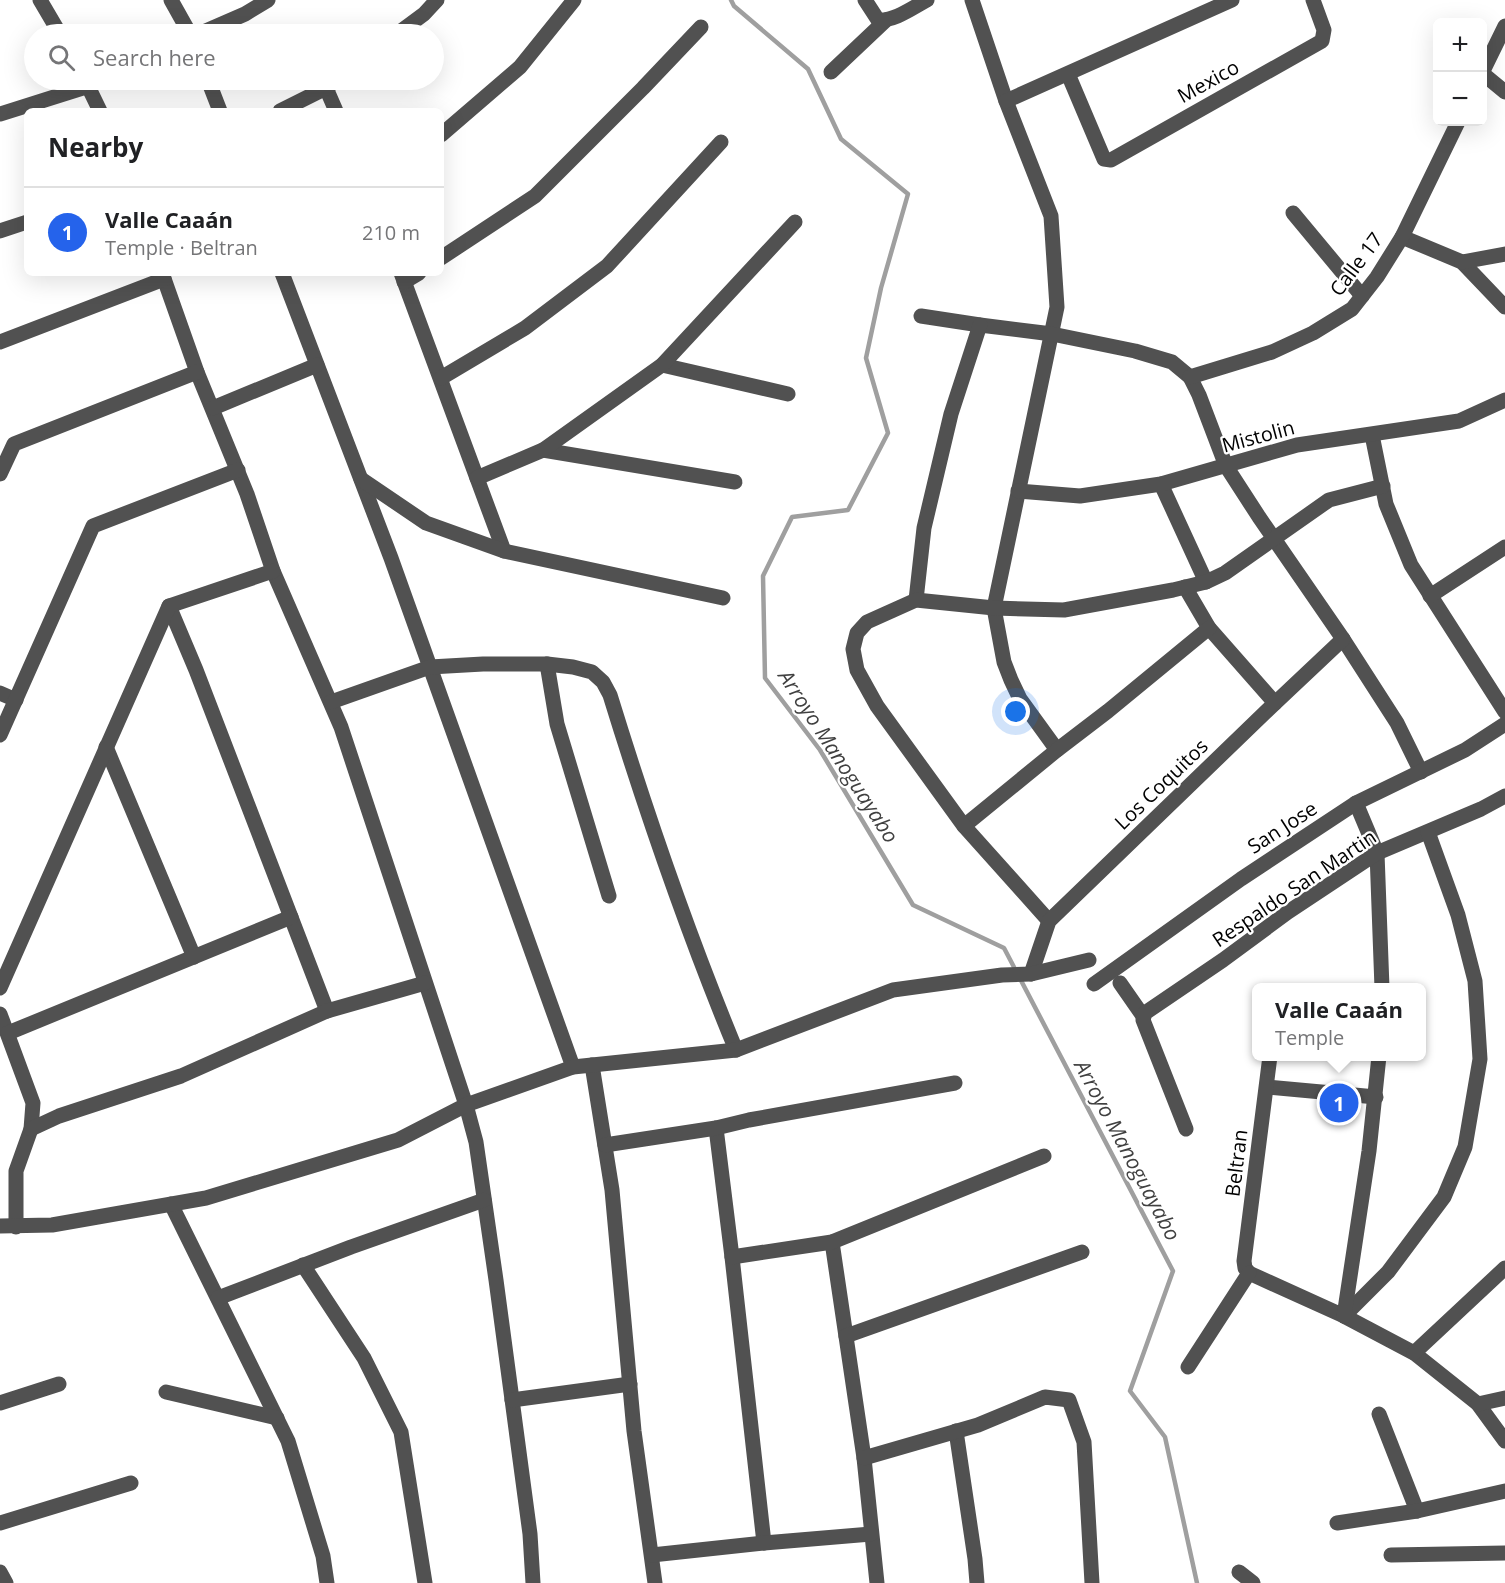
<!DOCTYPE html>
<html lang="en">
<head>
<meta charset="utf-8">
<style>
	:root { --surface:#fff; --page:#f6f6f6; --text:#202124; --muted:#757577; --line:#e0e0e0; --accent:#2563eb }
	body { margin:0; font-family:"Open Sans",sans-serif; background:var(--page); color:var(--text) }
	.controls { position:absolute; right:18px; top:18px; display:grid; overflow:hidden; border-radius:9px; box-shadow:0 6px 24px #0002 }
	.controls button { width:54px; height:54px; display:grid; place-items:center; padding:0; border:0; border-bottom:2px solid var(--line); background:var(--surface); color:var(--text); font:30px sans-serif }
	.you { position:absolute; left:1016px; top:712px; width:21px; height:21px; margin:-15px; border:4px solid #fff; border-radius:50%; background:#1a73e8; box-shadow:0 0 0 9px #1a73e833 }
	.badge { display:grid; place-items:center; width:39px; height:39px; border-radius:50%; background:var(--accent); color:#fff; font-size:20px; font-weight:700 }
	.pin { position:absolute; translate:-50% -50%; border:3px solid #fff; box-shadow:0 2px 6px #0006 }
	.popup { position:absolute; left:1252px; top:983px; width:174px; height:78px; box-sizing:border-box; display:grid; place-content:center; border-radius:9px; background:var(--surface); filter:drop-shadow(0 2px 4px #0005); font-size:20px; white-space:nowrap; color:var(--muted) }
	.popup b { font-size:22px; color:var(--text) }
	.popup::after { content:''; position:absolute; left:50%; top:100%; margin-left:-12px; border:12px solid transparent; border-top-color:var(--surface) }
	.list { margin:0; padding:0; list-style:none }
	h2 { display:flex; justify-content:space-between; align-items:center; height:78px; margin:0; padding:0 24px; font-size:26px }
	h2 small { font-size:20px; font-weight:400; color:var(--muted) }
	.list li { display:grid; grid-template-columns:39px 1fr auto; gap:18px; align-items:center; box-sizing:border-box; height:90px; padding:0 24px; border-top:2px solid var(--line) }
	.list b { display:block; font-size:22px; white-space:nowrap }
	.list p { margin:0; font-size:20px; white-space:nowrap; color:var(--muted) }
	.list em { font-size:20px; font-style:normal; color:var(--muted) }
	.icon { flex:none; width:33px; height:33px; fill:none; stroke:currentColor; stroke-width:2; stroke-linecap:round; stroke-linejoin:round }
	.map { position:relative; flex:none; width:1505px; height:1583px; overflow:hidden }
	.search { position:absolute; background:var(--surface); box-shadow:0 6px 24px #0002; left:24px; top:24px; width:420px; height:66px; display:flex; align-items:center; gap:15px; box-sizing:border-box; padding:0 21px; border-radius:33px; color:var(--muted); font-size:22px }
	.panel { position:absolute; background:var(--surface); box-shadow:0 6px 24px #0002; left:24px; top:108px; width:420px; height:168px; border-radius:9px }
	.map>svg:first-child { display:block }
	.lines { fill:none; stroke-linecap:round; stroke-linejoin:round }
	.stream { stroke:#9f9f9f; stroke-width:4.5 }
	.minor { stroke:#515151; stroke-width:15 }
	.labels { text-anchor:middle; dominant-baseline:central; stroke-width:4.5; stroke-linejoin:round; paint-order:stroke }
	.street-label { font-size:20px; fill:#000; stroke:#fff }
	.water-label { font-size:21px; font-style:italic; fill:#404040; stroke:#fff }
</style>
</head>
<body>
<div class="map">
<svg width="1505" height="1583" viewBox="0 0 1505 1583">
	<rect width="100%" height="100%" fill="#fff"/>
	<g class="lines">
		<path class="stream" d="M731,0L734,6L808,69L841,139L908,194L881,288L866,358L888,433L848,510L792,517L763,576L765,678L820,750L913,905L1004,948L1173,1271L1130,1391L1165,1437L1197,1583"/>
		<g class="minor">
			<path d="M40,0L60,34"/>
			<path d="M171,0L190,34"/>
			<path d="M865,0L878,20C895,21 912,8 927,0"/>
			<path d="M972,0L1006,101L1051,216L1057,307L994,608L1004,662L1011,680L1020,699L1057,750"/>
			<path d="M199,34L245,14L268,0"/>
			<path d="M397,34L424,14L437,0"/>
			<path d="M831,72L886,20"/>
			<path d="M1482,73L1505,26"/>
			<path d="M1482,73L1505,92"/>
			<path d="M1068,74L1104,159L1111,160L1322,41L1324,30L1313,0"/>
			<path d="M85,80L100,111"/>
			<path d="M208,80L220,111"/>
			<path d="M326,88L336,111"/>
			<path d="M1006,101L1232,0"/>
			<path d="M280,111L326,88L337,80"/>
			<path d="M0,114L89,86L101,80"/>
			<path d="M441,135L520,67L574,0"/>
			<path d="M1293,213L1362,296"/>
			<path d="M0,231L27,222"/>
			<path d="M1402,237L1462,262L1505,307"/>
			<path d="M441,258L535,196L643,88L701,27"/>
			<path d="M1462,262L1505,254"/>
			<path d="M162,273L197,372L247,494L273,571L341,727L466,1105L476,1142L496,1280L530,1534L533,1583"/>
			<path d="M282,273L391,558L573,1067"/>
			<path d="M401,273L504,551"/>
			<path d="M404,282L419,273"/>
			<path d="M921,316L980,325L1052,334L1135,351L1172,362L1190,377L1199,395L1226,466L1259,517L1343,639L1397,723L1421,772"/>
			<path d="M0,342L164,279"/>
			<path d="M662,365L788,394"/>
			<path d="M1190,377L1272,352L1313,333L1352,309L1377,277L1402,237L1458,122"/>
			<path d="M441,378L525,328L607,266L721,142"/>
			<path d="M213,408L317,365"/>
			<path d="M1372,435L1386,504L1411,565L1505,712"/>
			<path d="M543,450L735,482"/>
			<path d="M0,474L14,444L197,372"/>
			<path d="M477,478L543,450L662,365L795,222"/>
			<path d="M361,479L426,523L504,551L723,598"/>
			<path d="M1161,484L1206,582"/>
			<path d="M1018,491L1080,496L1161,484L1297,445L1459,421L1505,400"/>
			<path d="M1185,587L1209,628L1275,703"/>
			<path d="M1430,596L1505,547"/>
			<path d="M916,600L924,528L951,414L980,325"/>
			<path d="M169,606L196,670L327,1011"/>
			<path d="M547,664L557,724L609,896"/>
			<path d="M0,693L16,700"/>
			<path d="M331,702L430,667L483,664H547L573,667L592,672L603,682L610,695C647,815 688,934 736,1050"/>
			<path d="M0,735L93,526L238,470"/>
			<path d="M106,747L194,957"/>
			<path d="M1356,803L1377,853L1382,988"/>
			<path d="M964,826L1057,750L1108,711L1209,628"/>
			<path d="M1049,921L964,826L877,706L857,670L853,649L857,633L867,622L916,600L994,608L1064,610L1173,590L1206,582L1225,573L1329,500L1383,486"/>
			<path d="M1031,974L1049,921L1275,703L1343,639"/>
			<path d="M1120,983L1143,1016"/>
			<path d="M1094,984L1241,879L1356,803L1465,750L1505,724"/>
			<path d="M0,988L169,606L273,571"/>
			<path d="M0,1014L33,1103L31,1129L16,1171V1227"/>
			<path d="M8,1033L291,917"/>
			<path d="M592,1065L612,1190L634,1431L655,1583"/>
			<path d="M1267,1087L1376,1097"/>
			<path d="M716,1128L732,1257L764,1543"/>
			<path d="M31,1129L59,1116L181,1076L327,1011L425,983"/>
			<path d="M1186,1129L1143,1020L1145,1013L1223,960L1288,912L1377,853L1481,809L1505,796"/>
			<path d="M605,1145L716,1128L749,1120L955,1083"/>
			<path d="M171,1204L288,1441L323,1556L327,1583"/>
			<path d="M0,1226L52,1225L206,1198L398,1140L466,1105L573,1067L736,1050L893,990L1002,975L1031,974L1089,960"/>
			<path d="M832,1242L864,1458L877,1583"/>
			<path d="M732,1257L832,1242L1044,1156"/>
			<path d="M303,1265L364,1358L401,1432L425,1583"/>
			<path d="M1249,1273L1344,1316L1414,1353L1478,1404L1505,1441"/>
			<path d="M1249,1273L1245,1268L1244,1261L1270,1056"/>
			<path d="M218,1298L351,1247L484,1200"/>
			<path d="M1344,1316L1388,1272L1444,1197L1465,1147L1480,1059L1475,981L1458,915L1428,832"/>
			<path d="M1344,1316L1369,1151L1379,1056"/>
			<path d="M846,1336L1082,1252"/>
			<path d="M1414,1353L1505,1268"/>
			<path d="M1188,1367L1249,1273"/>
			<path d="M166,1392L277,1418"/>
			<path d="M512,1400L630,1384"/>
			<path d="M0,1403L59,1384"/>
			<path d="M1478,1404L1505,1398"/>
			<path d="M1379,1414L1417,1511"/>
			<path d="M956,1431L975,1559L977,1583"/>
			<path d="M864,1458L978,1425L1045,1397L1069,1400L1084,1442L1092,1583"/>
			<path d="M0,1523L131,1483"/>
			<path d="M1337,1523L1417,1511L1505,1491"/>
			<path d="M652,1555L764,1543L871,1534"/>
			<path d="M1391,1555L1505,1553"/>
			<path d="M0,1572L6,1583"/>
			<path d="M1239,1572L1253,1583"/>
		</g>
	</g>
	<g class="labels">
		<g class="street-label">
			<text transform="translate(1208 81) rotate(-29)">Mexico</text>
			<text transform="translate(1356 264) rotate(-53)">Calle 17</text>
			<text transform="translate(1258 436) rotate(-15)">Mistolin</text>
			<text transform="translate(1161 784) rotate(-44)">Los Coquitos</text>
			<text transform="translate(1282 827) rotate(-33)">San Jose</text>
			<text transform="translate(1294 888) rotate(-34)">Respaldo San Martin</text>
			<text transform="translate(1236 1163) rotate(-83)">Beltran</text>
		</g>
		<g class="water-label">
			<text transform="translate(839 756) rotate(57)">Arroyo Manoguayabo</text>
			<text transform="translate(1128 1150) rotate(62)">Arroyo Manoguayabo</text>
		</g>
	</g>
</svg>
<div class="controls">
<button>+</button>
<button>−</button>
</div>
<div class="you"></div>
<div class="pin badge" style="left:1339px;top:1103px">1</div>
<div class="popup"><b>Valle Caaán</b>Temple</div>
<div class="search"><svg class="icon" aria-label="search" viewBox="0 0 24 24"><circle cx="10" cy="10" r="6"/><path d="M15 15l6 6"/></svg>Search here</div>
<section class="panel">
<h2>Nearby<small></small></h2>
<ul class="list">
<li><span class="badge">1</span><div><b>Valle Caaán</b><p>Temple · Beltran</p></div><em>210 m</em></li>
</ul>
</section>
</div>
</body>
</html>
